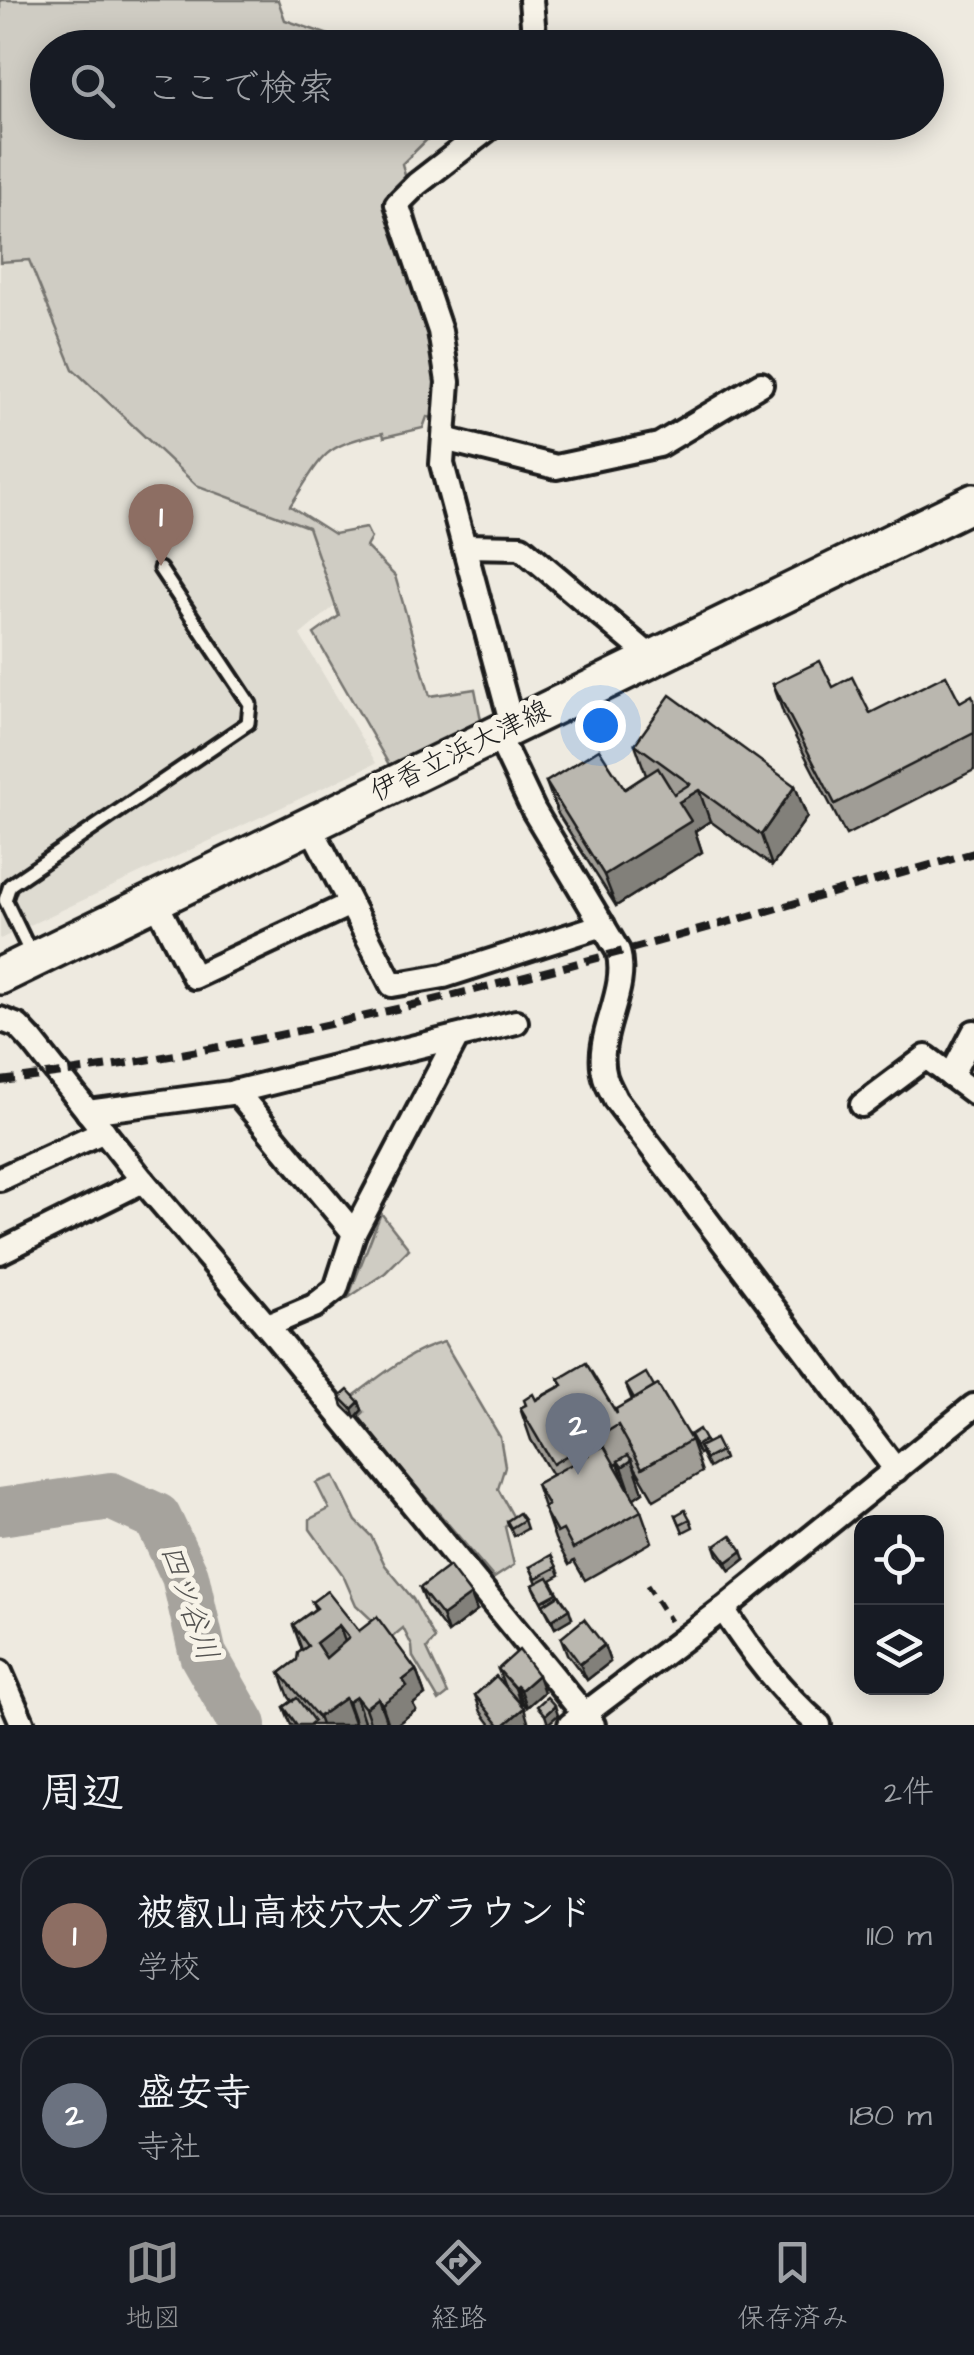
<!DOCTYPE html>
<html lang="ja">
<head>
<meta charset="utf-8">
<style>
	:root { --surface:#171b24; --page:#242831; --text:#f1f3f6; --muted:#9ea1a6; --line:#363941; --accent:#919294 }
	body { margin:0; font-family:"Architects Daughter","Klee One",sans-serif; background:var(--page); color:var(--text) }
	.controls { position:absolute; right:30px; bottom:30px; display:grid; overflow:hidden; border-radius:20px; box-shadow:0 5px 25px #0003 }
	.controls button { width:90px; height:90px; display:grid; place-items:center; padding:0; border:0; border-bottom:2px solid var(--line); background:var(--surface); color:var(--text); font:50px sans-serif }
	.you { position:absolute; left:600px; top:725px; width:35px; height:35px; margin:-25px; border:8px solid #fff; border-radius:50%; background:#1a73e8; box-shadow:0 0 0 15px #1a73e833 }
	.badge { display:grid; place-items:center; width:65px; height:65px; border-radius:50%; background:var(--accent); color:#fff; font-size:32px; font-weight:700 }
	.pin { position:absolute; translate:-50% -82px; filter:drop-shadow(0 2px 5px #0008) }
	.pin::after { content:''; position:absolute; top:52px; width:35px; height:30px; background:inherit; clip-path:polygon(0 0,100% 0,50% 100%) }
	.list { margin:0; padding:0; list-style:none }
	h2 { display:flex; justify-content:space-between; align-items:center; height:130px; margin:0; padding:0 40px; font-size:42px }
	h2 small { font-size:32px; font-weight:400; color:var(--muted) }
	.list li { display:grid; grid-template-columns:65px 1fr auto; gap:30px; align-items:center; box-sizing:border-box; height:160px; margin:0 20px 20px; padding:0 20px; border:2px solid var(--line); border-radius:30px }
	.list b { display:block; font-size:38px; white-space:nowrap }
	.list p { margin:0; font-size:32px; white-space:nowrap; color:var(--muted) }
	.list em { font-size:32px; font-style:normal; color:var(--muted) }
	.icon { flex:none; width:55px; height:55px; fill:none; stroke:currentColor; stroke-width:2; stroke-linecap:round; stroke-linejoin:round }
	.map { position:relative; flex:none; width:974px; height:1725px; overflow:hidden }
	.search { position:absolute; background:var(--surface); box-shadow:0 5px 25px #0003; left:30px; right:30px; top:30px; height:110px; display:flex; align-items:center; gap:25px; box-sizing:border-box; padding:0 35px; border-radius:55px; color:var(--muted); font-size:38px }
	.sheet { height:490px; background:var(--surface) }
	nav { display:flex; justify-content:space-around; align-items:center; box-sizing:border-box; height:140px; border-top:2px solid var(--line); background:var(--surface); font-size:28px; color:var(--muted) }
	nav a { display:grid; justify-items:center; gap:5px }
	nav .on { color:var(--accent) }
	.map>svg:first-child { display:block }
	.built { fill:#dedbd1 }
	.green { fill:#cfccc3; stroke:#767470; stroke-width:2.5 }
	.lines { fill:none; stroke-linecap:round; stroke-linejoin:round }
	.river { stroke:#a6a39d; stroke-width:48 }
	.service-casing { stroke:#1c1c1c; stroke-width:19 }
	.minor-casing { stroke:#1c1c1c; stroke-width:30 }
	.primary-casing { stroke:#1c1c1c; stroke-width:42 }
	.path { stroke:#1c1c1c; stroke-width:5; stroke-dasharray:10 8; stroke-linecap:butt }
	.service { stroke:#f7f3e8; stroke-width:11 }
	.minor { stroke:#f7f3e8; stroke-width:22 }
	.primary { stroke:#f7f3e8; stroke-width:35 }
	.rail { stroke:#1c1c1c; stroke-width:8; stroke-dasharray:15 8; stroke-linecap:butt }
	.wall { fill:#a09d96; stroke:#1c1c1c; stroke-width:2.5; fill-rule:evenodd }
	.shaded-wall { fill:#82807a; stroke:#1c1c1c; stroke-width:2.5 }
	.building { fill:#bab7af; stroke:#1c1c1c; stroke-width:2.5; fill-rule:evenodd }
	.labels { text-anchor:middle; dominant-baseline:central; stroke-width:10; stroke-linejoin:round; paint-order:stroke }
	.street-label { font-size:28px; fill:#1c1c1c; stroke:#f7f3e8 }
	.water-label { font-size:30px; font-style:italic; fill:#535250; stroke:#f7f3e8 }
</style>
</head>
<body>
<div class="map">
<svg width="974" height="1725" viewBox="0 0 974 1725">
	<rect width="100%" height="100%" fill="#eeeae0"/>
	<filter id="ink" filterUnits="userSpaceOnUse"><feTurbulence type="fractalNoise" baseFrequency=".01" numOctaves="2"/><feDisplacementMap in="SourceGraphic" scale="20" xChannelSelector="R" yChannelSelector="G"/><feConvolveMatrix kernelMatrix="1 2 1 2 8 2 1 2 1" color-interpolation-filters="sRGB"/></filter>
	<g filter="url(#ink)">
		<path class="built" d="M29,260L73,369L196,485L308,527L336,605L300,635L376,763L0,939V262Z"/>
		<g class="green">
			<path d="M0,0H278L285,20L364,47L48,48V122L444,123L402,164L462,384L439,419L427,417L423,428L384,437L383,433C321,445 323,456 290,506L334,534L366,528L371,538L366,547L395,576L430,696L475,689L481,720L391,768L314,634L339,616L308,527L196,485L73,369L29,260L0,262Z"/>
			<path d="M381,1213L409,1249L385,1273L348,1298Z"/>
			<path d="M444,1342L500,1437L505,1466L498,1489L514,1518L505,1527L514,1565L494,1578L358,1418L364,1412L351,1398C379,1377 409,1351 444,1342Z"/>
			<path d="M334,1476L356,1521L371,1536L385,1565L413,1599L435,1639L427,1649L448,1694L439,1701L413,1657L412,1646L403,1628L391,1638L356,1605L343,1575L310,1529V1519L329,1509L316,1483Z"/>
		</g>
		<g class="lines">
			<path class="river" d="M0,1512L111,1496L157,1517L185,1576L203,1655L243,1725"/>
			<g class="service-casing">
				<path id="service" d="M32,956L5,900L10,885L248,723L250,704L160,569"/>
			</g>
			<g class="minor-casing">
				<g id="minor">
					<path d="M531,0L535,48"/>
					<path d="M497,122L417,184L397,204L440,331L448,382L442,464L512,725"/>
					<path d="M444,439L556,467L659,445L761,384"/>
					<path d="M464,546L521,547L651,657"/>
					<path d="M497,733L534,811L618,951C630,992 593,1036 605,1077C607,1084 612,1092 615,1099L896,1470"/>
					<path d="M310,825L392,985L444,976L603,925"/>
					<path d="M156,902L194,977L350,904"/>
					<path d="M0,1019L18,1026L32,1041L143,1181L267,1326L593,1725"/>
					<path d="M951,1076L974,1032"/>
					<path d="M236,1091L354,1233"/>
					<path d="M862,1105L926,1057L974,1093"/>
					<path d="M88,1112L230,1093L516,1022"/>
					<path d="M0,1179L104,1131"/>
					<path d="M0,1252L143,1181"/>
					<path d="M267,1326L314,1306L336,1289L354,1233L457,1037"/>
					<path d="M723,1609C751,1652 780,1691 819,1725"/>
					<path d="M0,1672L23,1725"/>
					<path d="M570,1725L723,1609L974,1406"/>
				</g>
			</g>
			<g class="primary-casing">
				<path id="primary" d="M0,976L974,502"/>
			</g>
			<path class="path" d="M647,1585L670,1621"/>
			<use href="#service" class="service"/>
			<use href="#minor" class="minor"/>
			<use href="#primary" class="primary"/>
			<path class="rail" d="M0,1081C333,1042 652,942 974,853"/>
		</g>
		<g class="wall">
			<path d="M773,684L833,687L870,713L974,700V770L846,835L784,715Z"/>
			<path d="M635,744L795,786L807,817L772,866L710,821L695,831L702,852L616,906L558,814L546,782L625,789L646,775Z"/>
			<path d="M559,1379L617,1414L632,1400L626,1385L654,1387L691,1440L702,1472L654,1500L632,1462L643,1492L633,1498L641,1511L652,1542L585,1580L574,1561L569,1565L555,1539L536,1484L552,1475L531,1440L520,1408L562,1385ZM618,1463L627,1488L615,1465Z"/>
			<path d="M340,1397L359,1402L362,1410L355,1418L343,1406Z"/>
			<path d="M690,1435L705,1440L706,1443L721,1451L724,1459L709,1468L701,1453L699,1454Z"/>
			<path d="M676,1515L690,1519L693,1527L683,1532Z"/>
			<path d="M524,1520L527,1529L514,1536L507,1521Z"/>
			<path d="M715,1546L745,1559L730,1571L718,1555Z"/>
			<path d="M530,1567H557L560,1575L551,1580L572,1618L555,1628L537,1594L533,1585L537,1583Z"/>
			<path d="M420,1588L477,1611L448,1633L426,1604Z"/>
			<path d="M312,1602L359,1631L416,1670L425,1695L413,1704L416,1710L396,1725H388L387,1723L384,1725H368L364,1721L359,1725H356L354,1722L350,1725H291L284,1707L292,1701L289,1697L280,1673L297,1660L302,1650L293,1625L315,1609Z"/>
			<path d="M561,1638L604,1645L610,1662L587,1680L567,1654Z"/>
			<path d="M498,1669L544,1692L527,1707L523,1703L521,1705L529,1725H491L481,1712L475,1695L504,1685Z"/>
		</g>
		<g class="shaded-wall">
			<path d="M795,786L807,817L772,866L761,835Z"/>
			<path d="M699,790L710,821L695,831L702,852L616,906L604,875L679,802Z"/>
			<path d="M359,1402L362,1410L355,1418L352,1409Z"/>
			<path d="M632,1460L643,1492L633,1499L622,1467Z"/>
			<path d="M742,1551L745,1559L730,1571L727,1562Z"/>
			<path d="M471,1595L477,1611L448,1633L442,1616Z"/>
			<path d="M569,1609L572,1618L555,1628L552,1620Z"/>
			<path d="M339,1625L348,1650L324,1667L316,1643Z"/>
			<path d="M604,1645L610,1662L587,1680L580,1664Z"/>
			<path d="M416,1670L425,1695L413,1704L416,1710L396,1725H389L382,1704L403,1680Z"/>
			<path d="M538,1675L544,1692L527,1707L521,1690Z"/>
			<path d="M517,1686L523,1703L521,1705L515,1688Z"/>
			<path d="M356,1697L364,1721L359,1725H356L348,1702Z"/>
			<path d="M345,1698L354,1722L350,1725H321L318,1717Z"/>
			<path d="M378,1698L387,1723L384,1725H371L365,1708Z"/>
			<path d="M555,1706L558,1715L548,1724L545,1715Z"/>
			<path d="M524,1708L529,1725H504Z"/>
		</g>
		<g class="building">
			<path d="M820,661L833,687L852,677L870,713L946,675L960,702L972,695L974,700V733L835,804L773,684Z"/>
			<path d="M670,695L795,786L761,835L699,790L679,802L691,821L604,875L546,782L599,749L625,789L658,768L674,794L690,784L635,744Z"/>
			<path d="M586,1363L617,1414L616,1409L658,1385L691,1440L642,1468L618,1425L595,1439L600,1448L604,1446L641,1511L573,1549L563,1530L557,1533L543,1508L548,1505L536,1484L588,1455L582,1446L553,1464L520,1408L526,1405L524,1400L533,1394L536,1400L563,1385L559,1379Z"/>
			<path d="M646,1373L654,1387L634,1399L626,1385Z"/>
			<path d="M348,1390L359,1402L352,1409L340,1397Z"/>
			<path d="M699,1429L705,1440L696,1446L690,1435Z"/>
			<path d="M715,1439L721,1451L706,1459L699,1447Z"/>
			<path d="M628,1455L632,1460L622,1467L618,1461Z"/>
			<path d="M685,1510L690,1519L680,1524L676,1515Z"/>
			<path d="M519,1513L524,1520L511,1528L507,1521Z"/>
			<path d="M731,1535L742,1551L727,1562L715,1546Z"/>
			<path d="M551,1555L557,1567L536,1578L530,1567Z"/>
			<path d="M449,1566L471,1595L442,1616L420,1588Z"/>
			<path d="M548,1577L557,1593L542,1601L533,1585Z"/>
			<path d="M327,1591L359,1631L377,1617L416,1670L403,1680L407,1686L382,1704L378,1698L365,1708L356,1697L348,1702L345,1698L318,1717L280,1673L297,1660L298,1653L308,1646L293,1625L317,1608L312,1602ZM339,1625L349,1638L326,1658L316,1643Z"/>
			<path d="M559,1595L569,1609L552,1620L543,1605Z"/>
			<path d="M584,1619L604,1645L580,1664L561,1638Z"/>
			<path d="M519,1650L538,1675L521,1690L517,1686L515,1688L498,1669Z"/>
			<path d="M496,1676L524,1708L504,1725H499L475,1695Z"/>
			<path d="M547,1697L555,1706L545,1715L537,1706Z"/>
			<path d="M297,1698L314,1721L309,1725H297L284,1707Z"/>
		</g>
	</g>
	<g class="labels">
		<g class="street-label">
			<text transform="translate(460 751) rotate(-26)">伊香立浜大津線</text>
		</g>
		<g class="water-label">
			<text transform="translate(189 1603) rotate(71)">四ツ谷川</text>
		</g>
	</g>
</svg>
<div class="controls">
<button><svg class="icon" aria-label="locate" viewBox="0 0 24 24"><circle cx="12" cy="12" r="6"/><path d="M12 2v4M12 18v4M2 12h4M18 12h4"/></svg></button>
<button><svg class="icon" aria-label="layers" viewBox="0 0 24 24"><path d="M12 4l9 5-9 5-9-5zM3 14l9 5 9-5"/></svg></button>
</div>
<div class="you"></div>
<div class="pin badge" style="left:161px;top:566px;background:#8d6e63">1</div>
<div class="pin badge" style="left:578px;top:1475px;background:#6b7280">2</div>
<div class="search"><svg class="icon" aria-label="search" viewBox="0 0 24 24"><circle cx="10" cy="10" r="6"/><path d="M15 15l6 6"/></svg>ここで検索</div>
</div>
<section class="sheet">
<h2>周辺<small>2件</small></h2>
<ul class="list">
<li><span class="badge" style="background:#8d6e63">1</span><div><b>被叡山高校穴太グラウンド</b><p>学校</p></div><em>110 m</em></li>
<li><span class="badge" style="background:#6b7280">2</span><div><b>盛安寺</b><p>寺社</p></div><em>180 m</em></li>
</ul>
</section>
<nav>
<a class="on"><svg class="icon" aria-label="map" viewBox="0 0 24 24"><path d="M3 6l6-2 6 2 6-2v14l-6 2-6-2-6 2zM9 4v14M15 6v14"/></svg>地図</a>
<a><svg class="icon" aria-label="directions" viewBox="0 0 24 24"><path d="M12 3l9 9-9 9-9-9zM9 14v-3h6M13 9l2 2-2 2"/></svg>経路</a>
<a><svg class="icon" aria-label="saved" viewBox="0 0 24 24"><path d="M7 4h10v16l-5-4-5 4z"/></svg>保存済み</a>
</nav>
</body>
</html>
